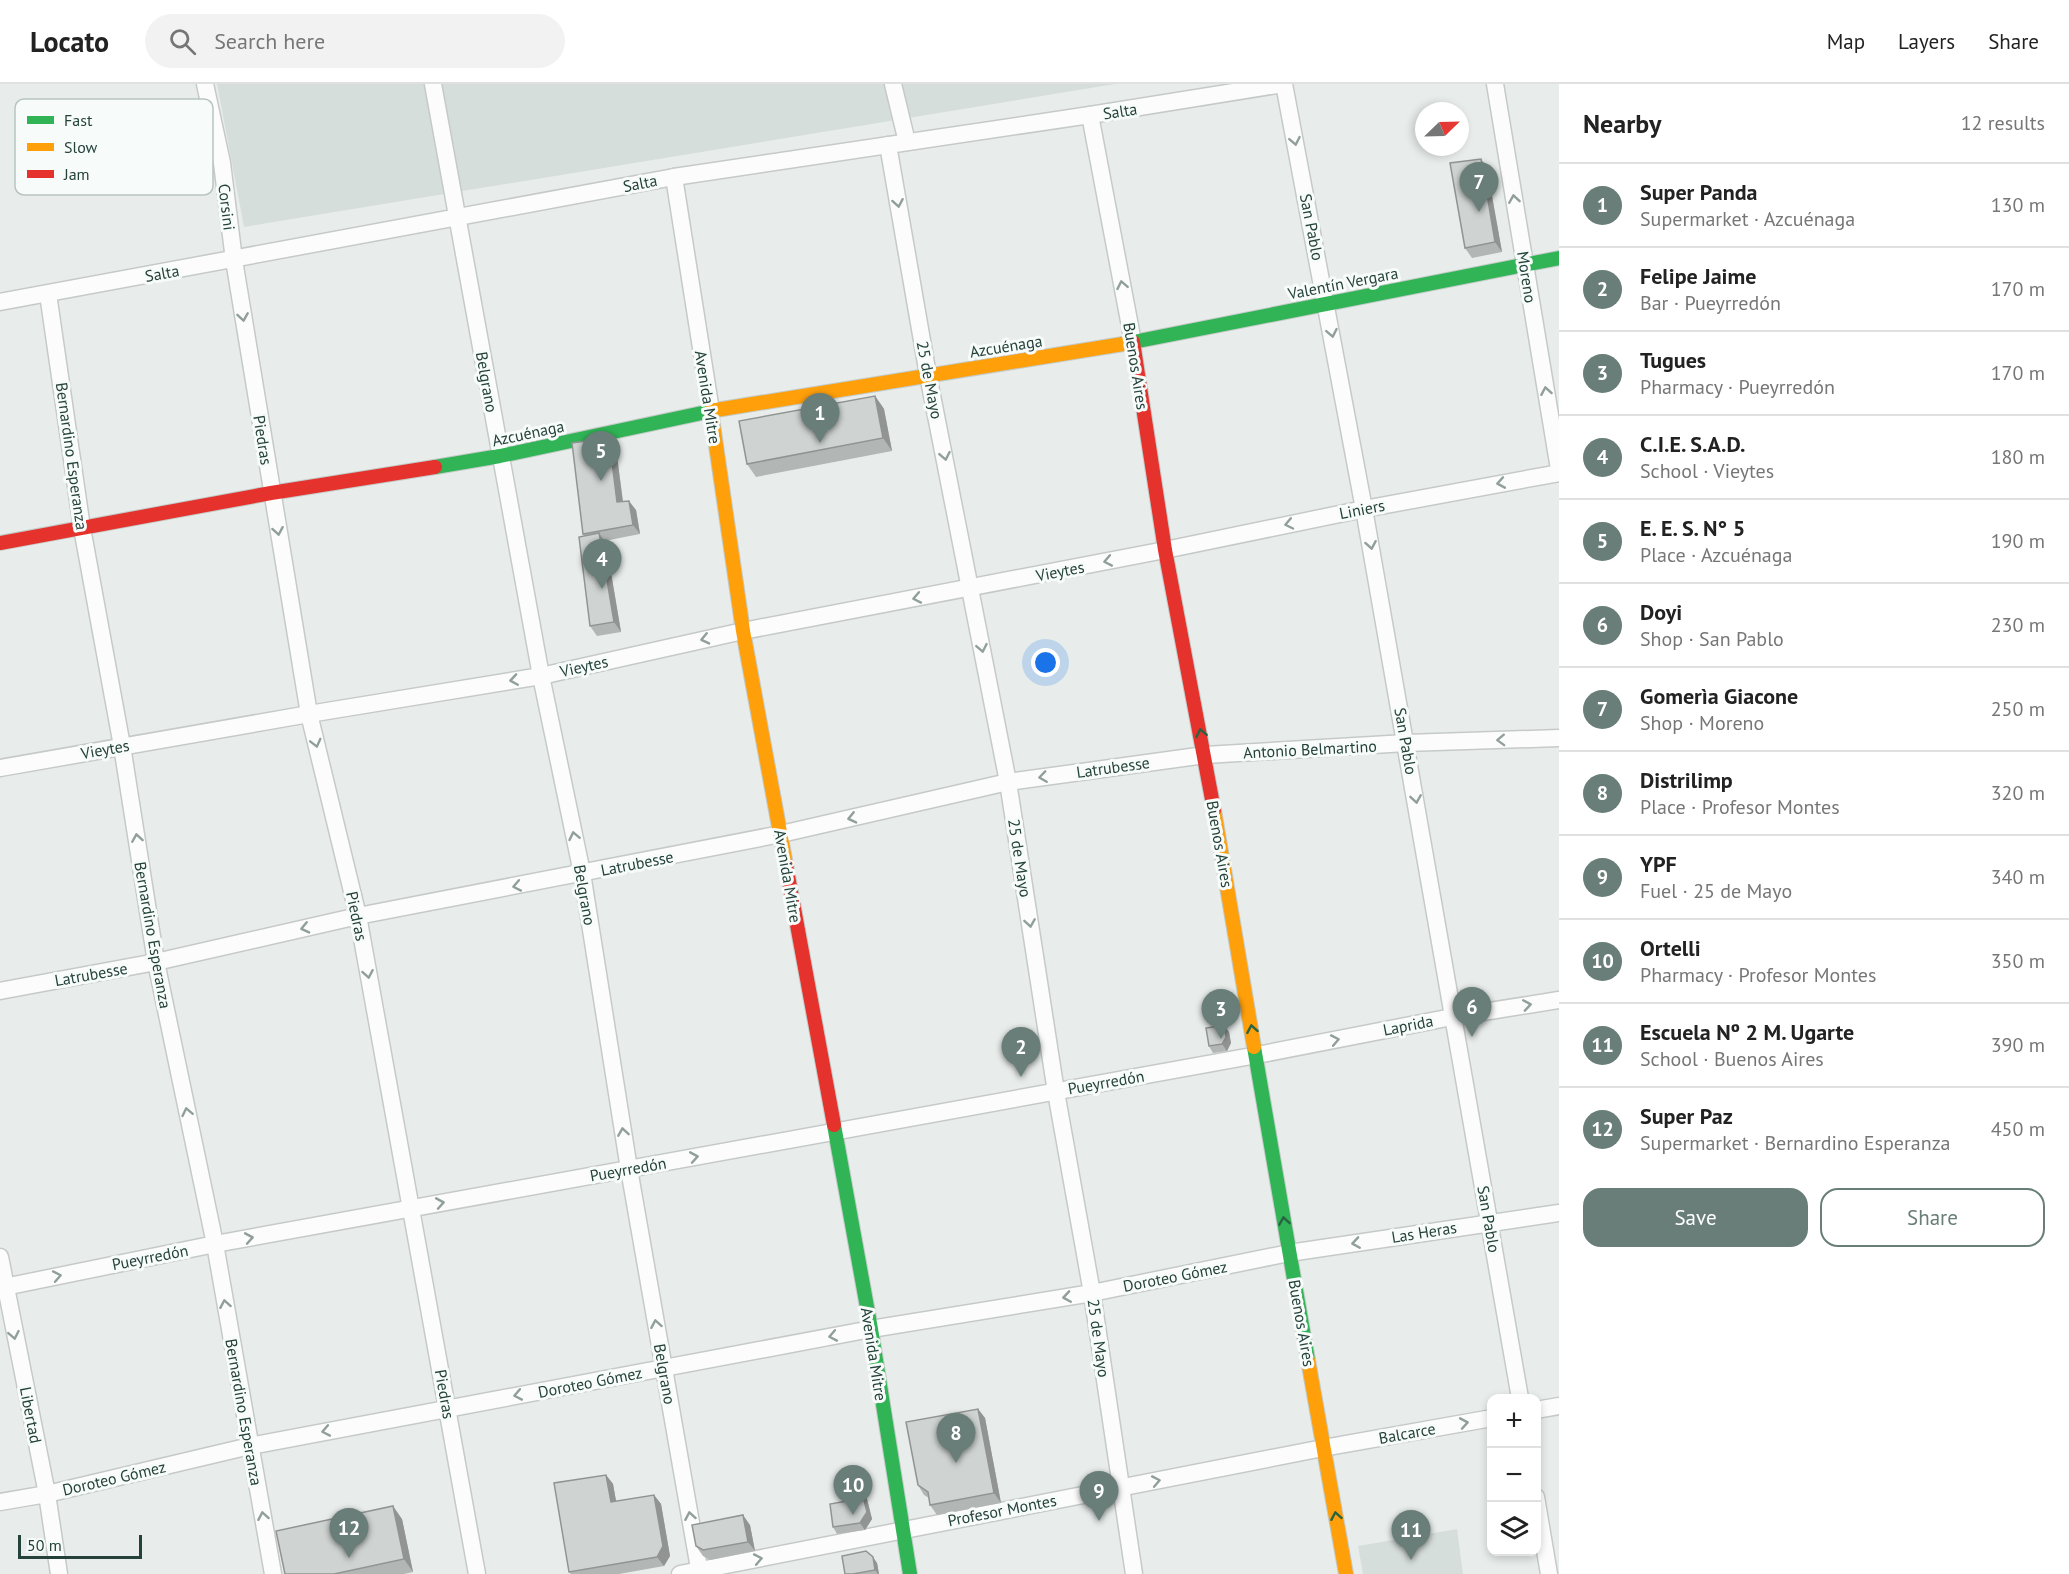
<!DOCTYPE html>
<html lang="en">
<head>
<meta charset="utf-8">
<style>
	:root { --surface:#fff; --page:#f2f2f2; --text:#222; --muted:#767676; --line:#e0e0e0; --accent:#697e78 }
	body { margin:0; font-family:"PT Sans",sans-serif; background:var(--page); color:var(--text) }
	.controls { position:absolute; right:18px; bottom:18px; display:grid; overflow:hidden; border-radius:12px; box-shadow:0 3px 9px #0003 }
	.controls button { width:54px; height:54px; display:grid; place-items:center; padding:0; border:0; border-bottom:2px solid var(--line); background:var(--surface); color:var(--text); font:30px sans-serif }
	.compass { position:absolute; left:1415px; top:18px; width:54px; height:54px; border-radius:50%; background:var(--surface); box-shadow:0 3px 9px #0003; rotate:67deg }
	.scale { position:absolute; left:18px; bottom:15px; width:124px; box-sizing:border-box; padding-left:6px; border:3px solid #24423a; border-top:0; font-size:16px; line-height:21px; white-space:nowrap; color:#24423a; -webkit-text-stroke:4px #f7fbf9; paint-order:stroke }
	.you { position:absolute; left:1046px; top:579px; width:21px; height:21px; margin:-15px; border:4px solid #fff; border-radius:50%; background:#1a73e8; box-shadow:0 0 0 9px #1a73e833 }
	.badge { display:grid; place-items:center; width:39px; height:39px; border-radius:50%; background:var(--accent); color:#fff; font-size:20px; font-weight:700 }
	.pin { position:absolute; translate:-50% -50px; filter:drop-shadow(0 2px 3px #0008) }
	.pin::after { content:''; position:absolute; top:32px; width:21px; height:18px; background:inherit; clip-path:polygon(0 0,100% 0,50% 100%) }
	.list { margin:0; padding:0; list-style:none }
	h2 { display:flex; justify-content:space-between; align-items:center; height:78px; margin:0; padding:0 24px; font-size:26px }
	h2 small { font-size:20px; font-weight:400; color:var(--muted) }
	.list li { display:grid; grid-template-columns:39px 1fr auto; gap:18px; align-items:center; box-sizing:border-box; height:84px; padding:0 24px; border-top:2px solid var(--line) }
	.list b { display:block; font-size:22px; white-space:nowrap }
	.list p { margin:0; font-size:20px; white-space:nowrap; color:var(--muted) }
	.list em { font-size:20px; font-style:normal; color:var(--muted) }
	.actions { display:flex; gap:12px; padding:18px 24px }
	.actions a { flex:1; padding:14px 0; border:2px solid var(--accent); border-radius:18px; text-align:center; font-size:21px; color:var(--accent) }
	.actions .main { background:var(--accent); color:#fff }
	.icon { flex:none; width:33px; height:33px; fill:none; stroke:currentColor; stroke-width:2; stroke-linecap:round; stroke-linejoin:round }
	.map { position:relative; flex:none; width:1559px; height:1490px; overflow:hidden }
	header { display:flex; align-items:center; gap:36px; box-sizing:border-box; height:84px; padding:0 30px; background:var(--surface); border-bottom:2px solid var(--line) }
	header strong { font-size:28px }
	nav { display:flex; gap:33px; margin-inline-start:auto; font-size:21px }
	.search { width:420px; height:54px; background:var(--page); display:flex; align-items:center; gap:15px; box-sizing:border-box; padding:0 21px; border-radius:33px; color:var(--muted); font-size:22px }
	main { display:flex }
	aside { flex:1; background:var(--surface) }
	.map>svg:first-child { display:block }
	.built { fill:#d6dedb }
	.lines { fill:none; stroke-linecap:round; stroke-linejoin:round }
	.street-casing { stroke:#c5cac8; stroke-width:19 }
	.fast-casing { stroke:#c3cbc8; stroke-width:16 }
	.slow-casing { stroke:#c3cbc8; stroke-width:16 }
	.jam-casing { stroke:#c3cbc8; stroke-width:16 }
	.street { stroke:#fcfcfc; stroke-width:16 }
	.fast { stroke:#30b455; stroke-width:14 }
	.slow { stroke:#ff9f0a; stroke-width:14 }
	.jam { stroke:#e5322d; stroke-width:14 }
	.wall { fill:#b2b6b5 }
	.shaded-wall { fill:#919493 }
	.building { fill:#cfd4d2; stroke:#919493; stroke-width:1.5 }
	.oneway { stroke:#909f9b }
	.oneway2 { stroke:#286442 }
	.labels { text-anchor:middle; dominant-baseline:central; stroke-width:6; stroke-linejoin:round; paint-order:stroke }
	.street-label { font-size:16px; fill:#24423a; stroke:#f7fbf9 }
	.key { fill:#f7fbf9; stroke:#b8c4c0; stroke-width:1.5 }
	.key-label { font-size:16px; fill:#24423a }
</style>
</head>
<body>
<header>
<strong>Locato</strong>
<div class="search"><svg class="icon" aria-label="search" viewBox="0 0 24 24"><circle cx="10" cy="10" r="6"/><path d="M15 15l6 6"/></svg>Search here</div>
<nav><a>Map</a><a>Layers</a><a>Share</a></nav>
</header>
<main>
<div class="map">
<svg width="1559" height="1490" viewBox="0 0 1559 1490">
	<rect width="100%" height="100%" fill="#e8edeb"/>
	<g class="built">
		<path d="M217,0H1115L244,143Z"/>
		<path d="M1457,1445L1463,1490H1363L1358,1462Z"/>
	</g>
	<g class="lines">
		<g class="street-casing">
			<g id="street">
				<path d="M205,0L222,79L234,176L309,630L358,832L477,1490"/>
				<path d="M433,0L541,592L582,789L629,1085L700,1490"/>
				<path d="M893,0L907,58"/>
				<path d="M1284,0L1364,425L1520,1314"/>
				<path d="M1495,0L1559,385"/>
				<path d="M1090,31L1133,258"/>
				<path d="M888,61L928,291L1008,698L1056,1008L1092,1209L1134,1490"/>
				<path d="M674,93L711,327"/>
				<path d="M48,210L82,444L122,662L156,878L215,1160L273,1490"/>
				<path d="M0,218L674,93L1090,31L1283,0"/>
				<path d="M0,684L309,630L541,592L743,547L1165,466L1364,425L1559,389"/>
				<path d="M0,907L156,878L358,832L781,750L1008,698L1205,671L1406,659L1559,654"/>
				<path d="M0,1173L47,1410L59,1490"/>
				<path d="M0,1204L215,1160L1257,971L1452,933L1559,916"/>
				<path d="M1536,1326L1559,1322"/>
				<path d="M1536,1413L1549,1490"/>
				<path d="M0,1418L47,1410L250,1362L871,1245L1092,1209L1289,1169L1559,1129"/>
				<path d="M680,1490L1323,1364L1492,1334"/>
			</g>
		</g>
		<g class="fast-casing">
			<g id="fast">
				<path d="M1123,260L1559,174"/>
				<path d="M435,383L500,372L716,326"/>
				<path d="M1254,963L1308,1276"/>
				<path d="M834,1041L871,1245L910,1490"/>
			</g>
		</g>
		<g class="slow-casing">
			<g id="slow">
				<path d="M716,326L1123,260"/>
				<path d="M711,327L743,547L786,781"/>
				<path d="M1214,726L1254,963"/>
				<path d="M1308,1276L1346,1490"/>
			</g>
		</g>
		<g class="jam-casing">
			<g id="jam">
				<path d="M1133,258L1165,466L1214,726"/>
				<path d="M0,459L271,409L435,383"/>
				<path d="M786,781L834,1041"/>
			</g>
		</g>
		<use href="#street" class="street"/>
		<use href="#fast" class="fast"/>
		<use href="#slow" class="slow"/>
		<use href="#jam" class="jam"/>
	</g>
	<g class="wall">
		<path d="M1487,84L1502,168L1472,174L1465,164Z"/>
		<path d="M875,312L884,325L892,367L756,393L747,380Z"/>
		<path d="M609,354L616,364L623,417L636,426L640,450L604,457L606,459L621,548L597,552L590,542L584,452L583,450Z"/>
		<path d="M1229,948L1231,959L1227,967L1213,969L1209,962Z"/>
		<path d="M978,1325L985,1334L1001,1419L937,1431L930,1421L929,1414L924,1411L918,1401Z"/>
		<path d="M606,1391L613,1400L616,1417L654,1411L661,1420L670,1472L664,1482L619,1490H571L569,1488Z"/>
		<path d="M865,1407L872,1435L865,1446L837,1450L833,1443L847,1417Z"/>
		<path d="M402,1435L413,1488L404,1490H285Z"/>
		<path d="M750,1441L755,1467L710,1476L703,1472L696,1462Z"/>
		<path d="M877,1479L879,1490H845Z"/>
	</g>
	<g class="shaded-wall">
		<path d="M1481,75L1487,84L1502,168L1495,158Z"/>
		<path d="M875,312L884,325L892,367L883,354Z"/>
		<path d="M609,354L616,364L624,428L617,418Z"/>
		<path d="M629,417L636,426L640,450L633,441Z"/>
		<path d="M599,449L606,459L621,548L614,538Z"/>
		<path d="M1224,941L1229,948L1231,959L1227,967L1222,960Z"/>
		<path d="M978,1325L985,1334L1001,1419L994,1409Z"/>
		<path d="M606,1391L613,1400L618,1428L611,1418Z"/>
		<path d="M860,1401L865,1407L872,1435L865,1446L860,1439Z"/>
		<path d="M654,1411L661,1420L670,1472L664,1482L657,1473Z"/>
		<path d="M393,1422L402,1435L413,1488L404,1475Z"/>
		<path d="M743,1431L750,1441L755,1467L748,1458Z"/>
		<path d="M873,1473L877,1479L879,1490H878L875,1486Z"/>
	</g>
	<g class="building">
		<path d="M1481,75L1495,158L1465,164L1450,79Z"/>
		<path d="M875,312L883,354L747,380L739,337Z"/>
		<path d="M609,354L617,418L629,417L633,441L583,450L572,359Z"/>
		<path d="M599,449L614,538L590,542L579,453Z"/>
		<path d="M1224,941L1226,953L1222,960L1209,962L1206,944Z"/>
		<path d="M978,1325L994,1409L930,1421L928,1408L918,1401L906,1338Z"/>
		<path d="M606,1391L611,1418L654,1411L663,1462L657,1473L569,1488L554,1399Z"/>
		<path d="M860,1401L867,1428L860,1439L833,1443L830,1420L847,1417L845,1403Z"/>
		<path d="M393,1422L404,1475L334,1490H285L276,1447Z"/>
		<path d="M743,1431L748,1458L703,1466L696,1462L692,1441Z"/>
		<path d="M866,1467L873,1473L875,1486L853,1490H845L842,1472Z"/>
	</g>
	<defs><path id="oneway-chevron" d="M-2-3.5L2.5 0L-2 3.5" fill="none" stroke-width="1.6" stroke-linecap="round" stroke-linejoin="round" transform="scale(1.5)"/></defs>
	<g class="oneway">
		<use href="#oneway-chevron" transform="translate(1295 57) rotate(79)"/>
		<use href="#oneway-chevron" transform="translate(1514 115) rotate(-99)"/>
		<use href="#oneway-chevron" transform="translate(898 119) rotate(80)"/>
		<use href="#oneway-chevron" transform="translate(1122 201) rotate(-101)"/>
		<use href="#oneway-chevron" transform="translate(243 233) rotate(81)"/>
		<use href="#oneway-chevron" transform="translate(1332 249) rotate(79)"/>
		<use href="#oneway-chevron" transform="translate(1546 307) rotate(-100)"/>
		<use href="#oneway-chevron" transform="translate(945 372) rotate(79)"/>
		<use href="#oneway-chevron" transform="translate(1501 399) rotate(170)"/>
		<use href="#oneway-chevron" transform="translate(1289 440) rotate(168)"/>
		<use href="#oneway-chevron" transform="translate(278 447) rotate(80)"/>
		<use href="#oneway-chevron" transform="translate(1371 461) rotate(80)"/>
		<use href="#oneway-chevron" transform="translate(1108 477) rotate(169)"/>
		<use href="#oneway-chevron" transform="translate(917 514) rotate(169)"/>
		<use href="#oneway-chevron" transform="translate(705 555) rotate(167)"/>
		<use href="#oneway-chevron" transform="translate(982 564) rotate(79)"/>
		<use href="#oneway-chevron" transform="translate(514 596) rotate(171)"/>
		<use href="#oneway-chevron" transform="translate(1501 656) rotate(178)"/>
		<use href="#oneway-chevron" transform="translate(316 659) rotate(76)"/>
		<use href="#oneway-chevron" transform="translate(1043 693) rotate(172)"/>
		<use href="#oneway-chevron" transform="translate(1416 715) rotate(81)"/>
		<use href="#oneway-chevron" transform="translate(852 734) rotate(167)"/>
		<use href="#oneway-chevron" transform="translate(574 752) rotate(-102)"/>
		<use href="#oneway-chevron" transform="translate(137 754) rotate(-99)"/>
		<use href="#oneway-chevron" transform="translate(517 802) rotate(169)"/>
		<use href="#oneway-chevron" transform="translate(1030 839) rotate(81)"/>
		<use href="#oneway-chevron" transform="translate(305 844) rotate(167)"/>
		<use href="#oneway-chevron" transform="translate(368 890) rotate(80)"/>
		<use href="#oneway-chevron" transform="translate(1527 921) rotate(-9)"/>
		<use href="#oneway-chevron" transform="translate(1335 956) rotate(-11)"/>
		<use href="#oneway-chevron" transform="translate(187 1028) rotate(-102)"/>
		<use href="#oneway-chevron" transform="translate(623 1048) rotate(-99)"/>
		<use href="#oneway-chevron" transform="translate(694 1073) rotate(-10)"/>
		<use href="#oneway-chevron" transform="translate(440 1119) rotate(-10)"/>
		<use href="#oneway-chevron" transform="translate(249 1154) rotate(-10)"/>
		<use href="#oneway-chevron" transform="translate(1356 1159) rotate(171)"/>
		<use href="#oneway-chevron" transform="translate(57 1192) rotate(-11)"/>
		<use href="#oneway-chevron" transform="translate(1067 1213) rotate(171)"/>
		<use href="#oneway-chevron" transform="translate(225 1220) rotate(-100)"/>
		<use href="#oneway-chevron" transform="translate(656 1240) rotate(-100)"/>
		<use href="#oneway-chevron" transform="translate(14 1251) rotate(79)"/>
		<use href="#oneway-chevron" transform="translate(833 1252) rotate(169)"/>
		<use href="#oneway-chevron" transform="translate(518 1311) rotate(169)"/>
		<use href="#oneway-chevron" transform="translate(1464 1339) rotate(-10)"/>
		<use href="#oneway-chevron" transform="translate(326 1347) rotate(169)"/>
		<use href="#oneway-chevron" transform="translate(1156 1397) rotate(-11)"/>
		<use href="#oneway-chevron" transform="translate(263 1432) rotate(-100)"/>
		<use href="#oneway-chevron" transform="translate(690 1432) rotate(-100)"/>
		<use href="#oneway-chevron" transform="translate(758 1475) rotate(-11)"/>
	</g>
	<g class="oneway2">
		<use href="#oneway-chevron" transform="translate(1201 649) rotate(-101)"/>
		<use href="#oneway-chevron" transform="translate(1252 945) rotate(-100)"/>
		<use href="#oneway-chevron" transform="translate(1284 1137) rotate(-99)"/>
		<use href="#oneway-chevron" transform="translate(1336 1432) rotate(-100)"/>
	</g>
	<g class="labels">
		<g class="street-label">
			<text transform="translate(1120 27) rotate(-9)">Salta</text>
			<text transform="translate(640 99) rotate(-11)">Salta</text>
			<text transform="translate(227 123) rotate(83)">Corsini</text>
			<text transform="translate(1312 143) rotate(79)">San Pablo</text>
			<text transform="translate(162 189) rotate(-10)">Salta</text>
			<text transform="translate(1527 193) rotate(81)">Moreno</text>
			<text transform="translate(1343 199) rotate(-11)">Valentín Vergara</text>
			<text transform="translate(1006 262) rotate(-9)">Azcuénaga</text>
			<text transform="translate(1136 282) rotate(81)">Buenos Aires</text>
			<text transform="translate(930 296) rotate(79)">25 de Mayo</text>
			<text transform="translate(487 298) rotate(80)">Belgrano</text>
			<text transform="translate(708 313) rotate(81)">Avenida Mitre</text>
			<text transform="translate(528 349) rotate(-12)">Azcuénaga</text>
			<text transform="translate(263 356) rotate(81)">Piedras</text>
			<text transform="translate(72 372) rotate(82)">Bernardino Esperanza</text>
			<text transform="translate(1362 425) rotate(-11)">Liniers</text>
			<text transform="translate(1060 487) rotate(-11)">Vieytes</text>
			<text transform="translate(584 582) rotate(-13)">Vieytes</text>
			<text transform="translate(1406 657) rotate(80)">San Pablo</text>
			<text transform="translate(105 665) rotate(-10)">Vieytes</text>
			<text transform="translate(1310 665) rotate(-3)">Antonio Belmartino</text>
			<text transform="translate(1113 683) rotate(-8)">Latrubesse</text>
			<text transform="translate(1220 760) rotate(80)">Buenos Aires</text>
			<text transform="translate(1020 774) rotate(81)">25 de Mayo</text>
			<text transform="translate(637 779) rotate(-11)">Latrubesse</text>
			<text transform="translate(788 792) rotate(80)">Avenida Mitre</text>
			<text transform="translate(585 811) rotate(80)">Belgrano</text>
			<text transform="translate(357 832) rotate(78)">Piedras</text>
			<text transform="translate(153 851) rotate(80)">Bernardino Esperanza</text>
			<text transform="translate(91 890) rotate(-10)">Latrubesse</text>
			<text transform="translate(1408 941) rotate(-11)">Laprida</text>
			<text transform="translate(1106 998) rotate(-10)">Pueyrredón</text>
			<text transform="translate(628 1085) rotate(-10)">Pueyrredón</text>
			<text transform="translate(1489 1135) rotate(80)">San Pablo</text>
			<text transform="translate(1424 1148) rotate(-9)">Las Heras</text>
			<text transform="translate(150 1173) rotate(-11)">Pueyrredón</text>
			<text transform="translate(1175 1192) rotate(-11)">Doroteo Gómez</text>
			<text transform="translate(1302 1239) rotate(80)">Buenos Aires</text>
			<text transform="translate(1099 1254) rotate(82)">25 de Mayo</text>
			<text transform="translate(874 1270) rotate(81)">Avenida Mitre</text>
			<text transform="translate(665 1290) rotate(80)">Belgrano</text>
			<text transform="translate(590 1298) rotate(-11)">Doroteo Gómez</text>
			<text transform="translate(445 1310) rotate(80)">Piedras</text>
			<text transform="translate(244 1328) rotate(80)">Bernardino Esperanza</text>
			<text transform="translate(31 1331) rotate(79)">Libertad</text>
			<text transform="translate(1407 1349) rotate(-10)">Balcarce</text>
			<text transform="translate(114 1394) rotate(-13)">Doroteo Gómez</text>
			<text transform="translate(1002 1426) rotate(-11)">Profesor Montes</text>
		</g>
	</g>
	<rect x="15" y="15" width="198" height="96" rx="9" class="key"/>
	<rect x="27" y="32" width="27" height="8" fill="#30b455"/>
	<rect x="27" y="59" width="27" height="8" fill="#ff9f0a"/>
	<rect x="27" y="86" width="27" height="8" fill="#e5322d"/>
	<g class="key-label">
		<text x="64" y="42">Fast</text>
		<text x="64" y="69">Slow</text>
		<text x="64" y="96">Jam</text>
	</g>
</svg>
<div class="controls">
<button>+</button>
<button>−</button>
<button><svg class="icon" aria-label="layers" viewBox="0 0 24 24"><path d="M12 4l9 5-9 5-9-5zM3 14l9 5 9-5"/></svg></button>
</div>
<svg class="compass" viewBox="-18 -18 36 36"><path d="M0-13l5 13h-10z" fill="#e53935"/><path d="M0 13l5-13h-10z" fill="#767676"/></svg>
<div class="scale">50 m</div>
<div class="you"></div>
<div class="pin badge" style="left:820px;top:359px">1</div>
<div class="pin badge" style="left:1021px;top:993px">2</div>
<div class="pin badge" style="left:1221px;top:955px">3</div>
<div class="pin badge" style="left:602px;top:505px">4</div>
<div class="pin badge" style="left:601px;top:397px">5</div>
<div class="pin badge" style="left:1472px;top:953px">6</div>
<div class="pin badge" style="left:1479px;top:128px">7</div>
<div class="pin badge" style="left:956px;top:1379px">8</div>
<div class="pin badge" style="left:1099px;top:1437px">9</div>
<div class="pin badge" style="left:853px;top:1431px">10</div>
<div class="pin badge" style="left:1411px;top:1476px">11</div>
<div class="pin badge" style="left:349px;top:1474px">12</div>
</div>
<aside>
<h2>Nearby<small>12 results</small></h2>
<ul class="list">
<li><span class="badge">1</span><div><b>Super Panda</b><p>Supermarket · Azcuénaga</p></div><em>130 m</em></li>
<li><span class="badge">2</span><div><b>Felipe Jaime</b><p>Bar · Pueyrredón</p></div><em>170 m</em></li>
<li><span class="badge">3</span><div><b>Tugues</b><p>Pharmacy · Pueyrredón</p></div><em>170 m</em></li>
<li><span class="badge">4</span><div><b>C.I.E. S.A.D.</b><p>School · Vieytes</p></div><em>180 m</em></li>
<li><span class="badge">5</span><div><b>E. E. S. N° 5</b><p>Place · Azcuénaga</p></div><em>190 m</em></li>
<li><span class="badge">6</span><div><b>Doyi</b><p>Shop · San Pablo</p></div><em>230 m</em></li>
<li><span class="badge">7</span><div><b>Gomerìa Giacone</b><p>Shop · Moreno</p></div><em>250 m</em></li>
<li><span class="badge">8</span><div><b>Distrilimp</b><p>Place · Profesor Montes</p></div><em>320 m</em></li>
<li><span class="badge">9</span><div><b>YPF</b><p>Fuel · 25 de Mayo</p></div><em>340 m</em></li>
<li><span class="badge">10</span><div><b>Ortelli</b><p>Pharmacy · Profesor Montes</p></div><em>350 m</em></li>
<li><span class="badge">11</span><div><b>Escuela Nº 2 M. Ugarte</b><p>School · Buenos Aires</p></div><em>390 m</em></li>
<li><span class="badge">12</span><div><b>Super Paz</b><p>Supermarket · Bernardino Esperanza</p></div><em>450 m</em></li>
</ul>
<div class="actions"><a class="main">Save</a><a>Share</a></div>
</aside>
</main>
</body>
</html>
